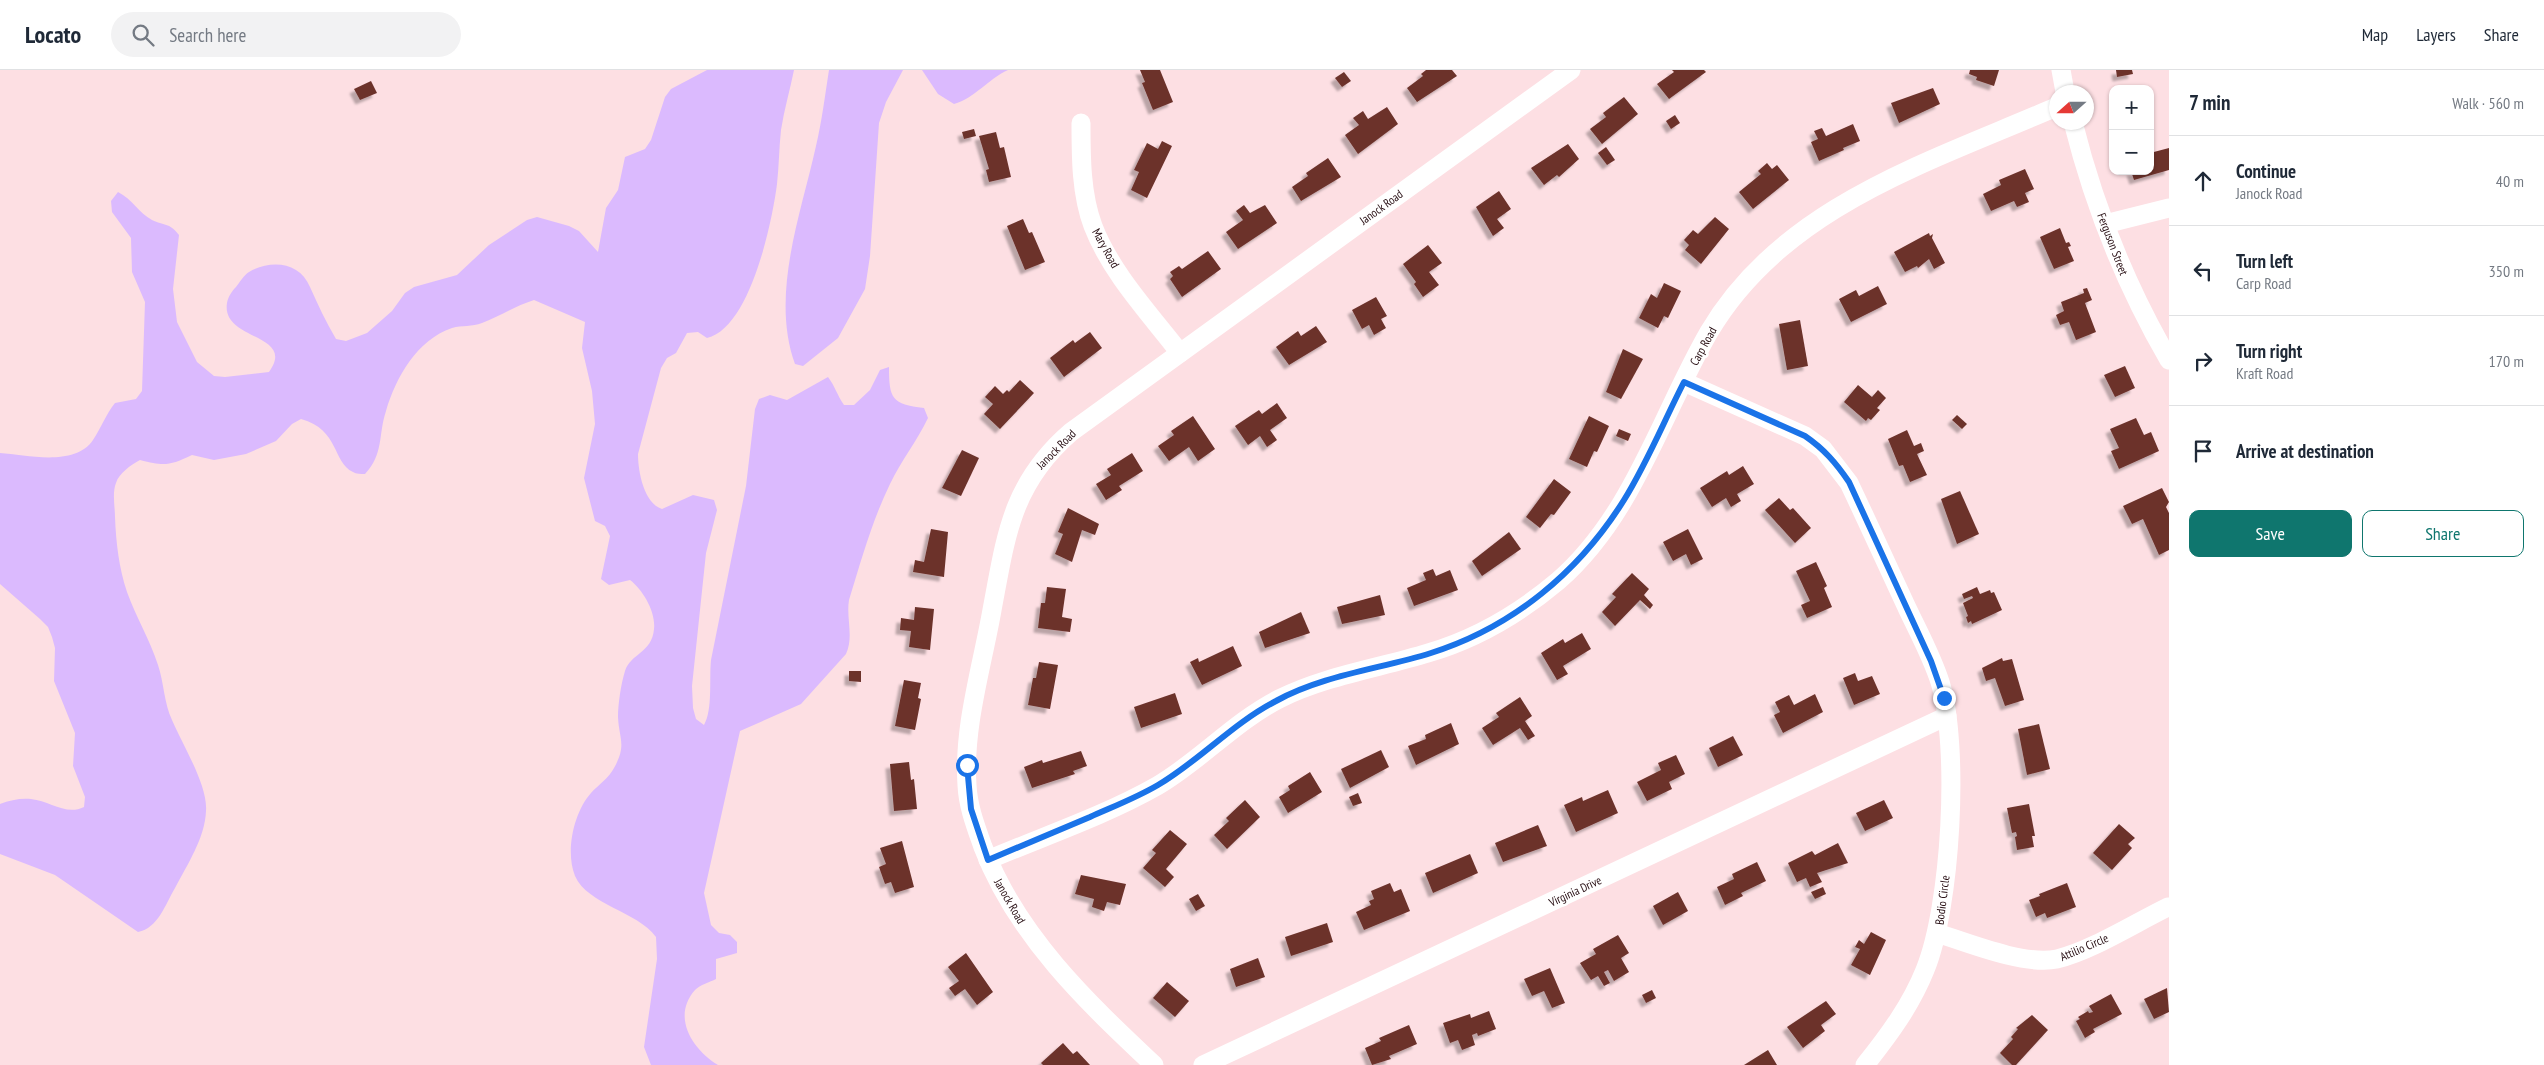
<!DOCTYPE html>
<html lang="en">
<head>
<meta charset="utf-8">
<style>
	:root { --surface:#fff; --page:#f2f2f3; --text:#1f2937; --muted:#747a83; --line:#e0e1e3; --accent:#0f766e }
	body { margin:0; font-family:"PT Sans Narrow",sans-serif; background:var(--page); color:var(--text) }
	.controls { position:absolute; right:15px; top:15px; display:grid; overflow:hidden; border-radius:10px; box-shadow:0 1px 4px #0004 }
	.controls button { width:45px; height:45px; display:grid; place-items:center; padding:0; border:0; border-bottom:1px solid var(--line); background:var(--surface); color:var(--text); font:25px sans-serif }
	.compass { position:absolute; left:2049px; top:15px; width:45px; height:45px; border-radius:50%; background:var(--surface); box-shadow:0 1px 4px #0004; rotate:249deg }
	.stop { position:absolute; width:15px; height:15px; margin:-11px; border:4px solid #1a73e8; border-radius:50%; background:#fff }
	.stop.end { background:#1a73e8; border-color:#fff; box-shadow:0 1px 5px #0008 }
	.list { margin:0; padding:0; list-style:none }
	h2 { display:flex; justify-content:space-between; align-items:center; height:65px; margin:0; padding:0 20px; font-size:21px }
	h2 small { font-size:16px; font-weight:400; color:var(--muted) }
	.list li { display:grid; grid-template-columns:32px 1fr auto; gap:15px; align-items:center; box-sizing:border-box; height:90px; padding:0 20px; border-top:1px solid var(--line) }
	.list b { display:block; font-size:19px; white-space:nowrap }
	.list p { margin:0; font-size:16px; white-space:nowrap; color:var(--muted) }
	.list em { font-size:16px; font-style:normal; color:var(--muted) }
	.actions { display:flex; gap:10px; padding:15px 20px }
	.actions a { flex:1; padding:11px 0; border:1px solid var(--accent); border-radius:10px; text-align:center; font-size:18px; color:var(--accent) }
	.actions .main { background:var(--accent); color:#fff }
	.icon { flex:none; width:28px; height:28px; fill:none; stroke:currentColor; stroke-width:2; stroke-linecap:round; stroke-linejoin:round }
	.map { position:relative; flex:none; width:2169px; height:995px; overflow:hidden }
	header { display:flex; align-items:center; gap:30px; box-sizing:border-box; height:70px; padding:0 25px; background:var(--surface); border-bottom:1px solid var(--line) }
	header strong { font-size:24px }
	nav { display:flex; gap:28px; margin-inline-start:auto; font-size:18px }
	.search { width:350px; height:45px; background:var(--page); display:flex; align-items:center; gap:12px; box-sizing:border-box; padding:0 18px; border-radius:28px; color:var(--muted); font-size:19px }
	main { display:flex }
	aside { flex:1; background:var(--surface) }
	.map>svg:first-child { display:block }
	.green { fill:#dbbafe }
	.building { fill:#6c322c; filter:url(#shadow) }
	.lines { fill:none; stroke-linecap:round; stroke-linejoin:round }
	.minor { stroke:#fff; stroke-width:19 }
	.route { stroke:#1a73e8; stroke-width:6 }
	.labels { text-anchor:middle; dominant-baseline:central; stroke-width:5; stroke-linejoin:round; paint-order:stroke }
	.street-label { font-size:12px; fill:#291015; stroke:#fff }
</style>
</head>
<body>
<header>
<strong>Locato</strong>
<div class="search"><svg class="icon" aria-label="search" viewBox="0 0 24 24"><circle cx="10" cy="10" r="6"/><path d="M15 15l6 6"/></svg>Search here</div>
<nav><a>Map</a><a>Layers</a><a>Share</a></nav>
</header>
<main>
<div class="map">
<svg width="2169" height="995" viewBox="0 0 2169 995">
	<defs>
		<filter id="shadow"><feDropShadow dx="-4.5" dy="4.5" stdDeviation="1" flood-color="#0004"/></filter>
	</defs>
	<rect width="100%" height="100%" fill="#fddfe3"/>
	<g class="green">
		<path d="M707,0H794C790,20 784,40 781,60C779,78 779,96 777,114C772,153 750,258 707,268L698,262L687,263L676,283L667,288L661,298L638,384C638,402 644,433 662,439L693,425L714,430L717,440L706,483L692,616L693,638L696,649L704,655C713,639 709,609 711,590L746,416L755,339L759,329L770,325L787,330L828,307C835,316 837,325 844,335H854L870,320L880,300L889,297C889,329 892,334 924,338L928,348C917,371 901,391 890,414C872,451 861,491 849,530C846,548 854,567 846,584L801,634L740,661L704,823L711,855L719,863L730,865L737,872V883L716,889V909C710,912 700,915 695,920C671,947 693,980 718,995H651L644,977L657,889L656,867C637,841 588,835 575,806C565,781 574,742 591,723C598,715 609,708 614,698C627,675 619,669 618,647C618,634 621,614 625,601C631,583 652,583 654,559C656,542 643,520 630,510L609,515L601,509L610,466L605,456L595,451L584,408L595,354L592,321L582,278L585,252L534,230C515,236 500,246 482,253C472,257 462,255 452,258C417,270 396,307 386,341C378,365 384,384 365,404C361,404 356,404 353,402C332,392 340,360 301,349L292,354L276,371L246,384L214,390L192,385C169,396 164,396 140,390C131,395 119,403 116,413C112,423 115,437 115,447C116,473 119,498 127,522C136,547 150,570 158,595C164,613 164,633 172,650C182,674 208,715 206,741C205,768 187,795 175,818C165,835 158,858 138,862L55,805L0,784V734C10,730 21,728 31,729C50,731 66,746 84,737L85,727L73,696L75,663L54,611L55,578L52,567L48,557L40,549L0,514V383C27,385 75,397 93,370C101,358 106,344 115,333L136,329L142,321L145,232L132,202L131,168L112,142L111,131L118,122C132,129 139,143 152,150C164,156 169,152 179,165L173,219L177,252L197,292L214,306L225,307L269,302C297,263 221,271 227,233C228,227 232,221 236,217C240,212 244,205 249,202C271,189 300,192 310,217C318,235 326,252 336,269L346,271L367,263L392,241L405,223L414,217L457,205L489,175L527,150L537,147L569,156L579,161L598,182L606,138L618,120L625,87L645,79L651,70L665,27L671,19Z"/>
		<path d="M829,0H903L886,32L879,53L870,186L865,219L838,268L803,296L795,294C770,225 801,144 816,76C822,51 825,25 829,0Z"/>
		<path d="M922,0H1008C988,9 975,28 954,34L938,24Z"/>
	</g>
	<g class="building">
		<path d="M1140,0H1160L1173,32L1153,40L1142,13L1145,12Z"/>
		<path d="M1426,0H1452L1457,6L1417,32L1407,18L1423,6L1421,4Z"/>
		<path d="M1672,0H1704L1706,2L1669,29L1657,14L1674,2Z"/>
		<path d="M1970,0H1999L1994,16L1976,10L1977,7L1969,4Z"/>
		<path d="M2116,0H2132L2133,4L2117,7Z"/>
		<path d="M1344,2L1351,11L1342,17L1335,8Z"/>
		<path d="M371,11L377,23L360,30L354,19Z"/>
		<path d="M1933,18L1940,34L1899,53L1891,33Z"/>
		<path d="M1624,27L1638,44L1602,74L1590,59L1606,47L1603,43Z"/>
		<path d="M1387,37L1398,54L1358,84L1345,65L1359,55L1353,48L1363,41L1368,49Z"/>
		<path d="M1675,45L1680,53L1671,59L1666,51Z"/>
		<path d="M1853,54L1860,71L1843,78L1844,80L1819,91L1811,72L1818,69L1814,61L1822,58L1826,66Z"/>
		<path d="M974,59L976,66L964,69L962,62Z"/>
		<path d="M996,62L1000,78L1004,77L1011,107L989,112L986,100L989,99L979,66Z"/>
		<path d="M1162,71L1172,76L1147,128L1131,120L1139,102L1134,100L1147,73L1158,79Z"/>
		<path d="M1568,74L1579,89L1559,107L1557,105L1544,115L1531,98Z"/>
		<path d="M1606,77L1615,90L1607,95L1598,83Z"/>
		<path d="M2169,78V100L2134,110L2131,101H2150V83Z"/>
		<path d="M1328,88L1341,107L1301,131L1292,117L1308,106L1306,103Z"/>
		<path d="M1767,93L1772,99L1777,95L1789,110L1753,139L1739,122L1761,104L1758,101Z"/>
		<path d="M2025,99L2034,119L2025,123L2029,132L2017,137L2014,131L1991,141L1983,124L2001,115L1999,110Z"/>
		<path d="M1499,121L1511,139L1497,149L1504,158L1493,166L1476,137Z"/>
		<path d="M1244,135L1250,143L1265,135L1277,153L1238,179L1226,162L1243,150L1236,141Z"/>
		<path d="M1715,147L1729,159L1701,194L1685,180L1689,175L1684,170L1693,160L1698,164Z"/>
		<path d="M1023,149L1029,163L1032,162L1045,192L1025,200L1007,156Z"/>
		<path d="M2060,158L2066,173L2069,172L2071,176L2068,177L2074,191L2054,199L2040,167Z"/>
		<path d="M1929,163L1930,166L1933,164L1932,168L1945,193L1934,199L1929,189L1918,198L1917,196L1905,202L1894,182Z"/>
		<path d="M1428,175L1442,193L1429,202L1439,215L1423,227L1414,214L1416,212L1403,194Z"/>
		<path d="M1208,181L1221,199L1182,227L1170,209L1173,206L1170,202L1179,196L1182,199Z"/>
		<path d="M1664,213L1681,221L1668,248L1664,246L1658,258L1639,248L1651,224L1657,228Z"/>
		<path d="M1878,216L1887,234L1851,252L1839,229L1856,220L1859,226Z"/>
		<path d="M2087,218L2092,230L2085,233L2096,262L2076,270L2069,252L2060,255L2056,245L2064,241L2061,232L2084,223L2083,219Z"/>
		<path d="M1376,227L1387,246L1381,249L1386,258L1374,265L1369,255L1362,259L1352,240Z"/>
		<path d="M1800,250L1808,296L1787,300L1779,254Z"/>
		<path d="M1316,256L1327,272L1289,295L1276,277L1298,261L1301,266Z"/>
		<path d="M1090,262L1102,278L1064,307L1050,288L1073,270L1075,273Z"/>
		<path d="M1623,279L1643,289L1621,329L1606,322Z"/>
		<path d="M2125,296L2135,318L2115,327L2104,305Z"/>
		<path d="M1020,310L1034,323L1000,359L984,344L993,334L985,327L995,316L1003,324L1007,320L1009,322Z"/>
		<path d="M1858,315L1872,327L1878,320L1886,328L1877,338L1880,340L1871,350L1868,348L1866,351L1844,332Z"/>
		<path d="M1277,333L1287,348L1270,360L1277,370L1267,377L1260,366L1248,375L1235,356L1259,340L1262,344Z"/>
		<path d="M1957,345L1967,354L1962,359L1952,350Z"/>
		<path d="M1193,346L1215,379L1198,391L1189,377L1169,391L1158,376L1174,365L1171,361Z"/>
		<path d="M1589,346L1609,356L1597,382L1594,381L1587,397L1569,389Z"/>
		<path d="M2136,348L2144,365L2151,362L2159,381L2119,399L2111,381L2119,378L2110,359Z"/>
		<path d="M1619,359L1631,364L1628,371L1616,366Z"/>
		<path d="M1907,360L1914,376L1921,373L1924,381L1917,384L1927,405L1910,412L1903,395L1899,396L1888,369Z"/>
		<path d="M962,380L979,388L961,426L942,418Z"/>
		<path d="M1132,383L1143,401L1119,416L1122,420L1106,430L1096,414L1111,405L1107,399Z"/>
		<path d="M1743,396L1754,414L1737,424L1741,431L1731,437L1726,428L1712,437L1700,418L1727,401L1729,405Z"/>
		<path d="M1554,409L1571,422L1554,445L1551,444L1540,458L1526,447Z"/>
		<path d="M2162,418L2169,432L2166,437L2169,443V480L2159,485L2143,449L2132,454L2123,436Z"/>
		<path d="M1960,421L1979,464L1957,474L1941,429Z"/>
		<path d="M1779,428L1790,440L1793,438L1811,458L1795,473L1765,440Z"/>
		<path d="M1068,438L1099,454L1095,465L1082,460L1072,492L1055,484L1063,464L1058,462Z"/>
		<path d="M931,459L948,462L944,507L913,502L915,490L924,492Z"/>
		<path d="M1688,459L1703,489L1691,495L1686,484L1673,491L1663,472Z"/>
		<path d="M1509,462L1521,479L1482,506L1472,491Z"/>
		<path d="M1816,492L1827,516L1824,518L1832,537L1807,548L1801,535L1810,531L1796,501Z"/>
		<path d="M1433,499L1436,506L1450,500L1458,520L1414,536L1407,518L1426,510L1423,503Z"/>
		<path d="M1632,503L1649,519L1644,525L1653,535L1650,539L1640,530L1615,556L1602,542L1616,527L1612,524Z"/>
		<path d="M1047,517L1066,519L1062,547L1072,549L1070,562L1038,558L1041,533H1045Z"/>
		<path d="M1977,517L1980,524L1990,520L1991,523L1994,522L2002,540L1972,554L1971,551L1968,553L1966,547L1968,546L1963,533L1973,528L1972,526L1964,529L1962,524Z"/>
		<path d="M1380,525L1385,545L1342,554L1337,537Z"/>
		<path d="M915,537L934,539L930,580L909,577L911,561L900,560L901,548L914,550Z"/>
		<path d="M1301,542L1310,563L1265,578L1259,562Z"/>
		<path d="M1582,563L1591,579L1563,596L1568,604L1557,610L1541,583L1563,569L1565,573Z"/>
		<path d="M1233,576L1242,596L1202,615L1190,592L1198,588L1199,592Z"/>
		<path d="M2002,588L2003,591L2012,589L2024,630L2005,636L1995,608L1986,611L1982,598Z"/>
		<path d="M1039,592L1058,595L1050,639L1028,635L1033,608H1036Z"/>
		<path d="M849,601H861V612L849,611Z"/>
		<path d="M1855,603L1858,611L1872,606L1880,624L1854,635L1843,608Z"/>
		<path d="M904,610L921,613L918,628L921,629L915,660L895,656Z"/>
		<path d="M1175,623L1182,644L1141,658L1134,637Z"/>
		<path d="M1815,624L1823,642L1783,663L1774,645L1780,642L1775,632L1789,625L1794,635Z"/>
		<path d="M1520,627L1532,646L1525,651L1535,666L1528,670L1520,658L1493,675L1482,658L1499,647L1496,643Z"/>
		<path d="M1451,653L1459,674L1416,695L1408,676L1426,669L1425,665Z"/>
		<path d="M2039,654L2050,699L2027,705L2018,659Z"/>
		<path d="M1733,666L1743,685L1718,697L1709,678Z"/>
		<path d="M1381,680L1389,697L1350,718L1341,699Z"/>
		<path d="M1081,681L1087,696L1073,701L1075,704L1032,718L1024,697L1042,690L1043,693Z"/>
		<path d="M1676,685L1685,704L1669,712L1672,719L1647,731L1637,712L1661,700L1658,693Z"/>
		<path d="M909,692L911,710L914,709L917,739L894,741L890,694Z"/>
		<path d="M1310,702L1322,722L1288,743L1279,727L1290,720L1288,716Z"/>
		<path d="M1608,720L1618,743L1576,762L1564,735L1582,727L1583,731Z"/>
		<path d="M1358,723L1362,733L1353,736L1349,727Z"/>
		<path d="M1245,730L1260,747L1227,779L1214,765L1229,751L1226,748Z"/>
		<path d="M1884,730L1893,748L1865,761L1856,743Z"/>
		<path d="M2029,734L2035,766H2032L2034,777L2017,780L2015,767L2017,766L2016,762L2012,763L2007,738Z"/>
		<path d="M2119,754L2135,768L2128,774L2132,778L2112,800L2093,783Z"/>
		<path d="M1538,755L1547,776L1503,792L1495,773Z"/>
		<path d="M1170,760L1187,774L1166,799L1174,807L1165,817L1143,798L1156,783L1152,780Z"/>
		<path d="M902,771L914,817L895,823L891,812L885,814L879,797L886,794L880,778Z"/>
		<path d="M1838,773L1848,793L1817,803L1822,812L1810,817L1806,808L1797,812L1788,793L1812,781L1815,785Z"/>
		<path d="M1470,784L1478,803L1433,823L1425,803Z"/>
		<path d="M1757,792L1766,811L1741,823L1743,826L1725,835L1717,817L1734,809L1732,804Z"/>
		<path d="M1081,805L1126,814L1120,835L1107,832L1104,841L1092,837L1094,829L1075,824Z"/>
		<path d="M1390,813L1394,822L1401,819L1410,841L1364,860L1356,842L1371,835L1369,831L1374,829L1371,821Z"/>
		<path d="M2067,813L2076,837L2047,848L2045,843L2036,847L2029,830L2040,826L2039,824Z"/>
		<path d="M1823,817L1826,824L1815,829L1811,822Z"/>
		<path d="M1678,822L1688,841L1663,855L1653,836Z"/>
		<path d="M1198,824L1205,836L1196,841L1189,829Z"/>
		<path d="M1327,853L1333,872L1291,886L1285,867Z"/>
		<path d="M1871,862L1886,870L1870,905L1851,895L1860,879L1855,877L1859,870L1864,874Z"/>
		<path d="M1618,865L1629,883L1621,888L1629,902L1614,911L1608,900L1604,902L1610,913L1604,916L1598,906L1591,910L1580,893L1596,884L1593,879Z"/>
		<path d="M966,883L993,922L977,935L965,919L955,926L949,918L959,911L948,897Z"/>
		<path d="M1258,888L1265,907L1236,917L1230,899Z"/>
		<path d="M1550,898L1565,933L1552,938L1544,921L1532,926L1524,909Z"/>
		<path d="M1167,912L1189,931L1175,947L1153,928Z"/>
		<path d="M2167,918L2169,942L2154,949L2144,929Z"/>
		<path d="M1652,920L1656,928L1646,933L1642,925Z"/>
		<path d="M2111,924L2122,944L2093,959L2095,962L2085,968L2076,951L2080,949L2078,947L2088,941L2089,943L2093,942L2089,936Z"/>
		<path d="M1826,931L1836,944L1821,955L1825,961L1803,978L1787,957Z"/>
		<path d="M1489,941L1496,959L1478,966L1477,963L1472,965L1475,975L1462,980L1458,970L1450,973L1443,953L1470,944L1471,948Z"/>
		<path d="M2032,945L2048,960L2016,995H2012L2000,983L2013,969L2011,967L2018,959L2016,958Z"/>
		<path d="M1409,955L1417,974L1389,986L1391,989L1372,995L1365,978L1381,971L1379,968Z"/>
		<path d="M1063,973L1073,984L1077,981L1090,995H1043L1041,993Z"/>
		<path d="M1768,980L1777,995H1744Z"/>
	</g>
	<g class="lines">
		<g class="minor">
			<path d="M2061,0L2065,22"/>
			<path d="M2073,52C2094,136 2126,216 2169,290"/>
			<path d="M1081,53C1081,87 1081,124 1093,156C1111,203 1150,244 1180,283"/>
			<path d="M2105,154L2169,138"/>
			<path d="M1684,312L1805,366L1823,379L1849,413C1869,455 1888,497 1908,540C1919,563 1932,587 1940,612C1960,676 1951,837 1925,900C1911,935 1889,965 1865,995"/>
			<path d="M988,790C1044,766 1104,746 1157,716C1200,691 1234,652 1279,629C1325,606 1379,598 1428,583C1476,569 1520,543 1558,511C1633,446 1661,345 1709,262C1783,136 1930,92 2056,37"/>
			<path d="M1937,863C1968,873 2025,896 2057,889C2091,881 2135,853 2168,837"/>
			<path d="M1154,995C1086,931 1017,866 983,777C976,757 968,737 967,715C963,657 982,597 992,540C1006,466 1011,414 1071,362L1571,0"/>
			<path d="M1203,995L1947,646"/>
		</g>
	</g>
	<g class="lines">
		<path class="route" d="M967,695L971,739L988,790C1022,776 1056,761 1090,747C1112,737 1136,728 1158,715C1199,691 1233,653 1276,631C1323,605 1380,599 1431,583C1513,557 1579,502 1624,430C1647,393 1664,351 1684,312L1805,366C1824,379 1836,393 1849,412L1931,591L1944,628"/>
	</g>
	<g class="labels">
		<g class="street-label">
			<text transform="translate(1381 137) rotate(-36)">Janock Road</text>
			<text transform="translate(2113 174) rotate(69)">Ferguson Street</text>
			<text transform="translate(1106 178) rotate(61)">Mary Road</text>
			<text transform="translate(1703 276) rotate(-61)">Carp Road</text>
			<text transform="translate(1056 379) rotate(-45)">Janock Road</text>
			<text transform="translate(1575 821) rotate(-25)">Virginia Drive</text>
			<text transform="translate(1942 830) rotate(-83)">Bodio Circle</text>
			<text transform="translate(1010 831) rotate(60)">Janock Road</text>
			<text transform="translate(2084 877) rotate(-23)">Attilio Circle</text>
		</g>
	</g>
</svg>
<div class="controls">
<button>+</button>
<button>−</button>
</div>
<svg class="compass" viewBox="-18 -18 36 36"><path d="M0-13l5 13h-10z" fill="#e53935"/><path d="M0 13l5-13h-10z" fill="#747a83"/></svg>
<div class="stop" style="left:967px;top:695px"></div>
<div class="stop end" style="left:1944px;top:628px"></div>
</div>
<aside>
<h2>7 min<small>Walk · 560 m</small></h2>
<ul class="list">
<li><svg class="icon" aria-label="ahead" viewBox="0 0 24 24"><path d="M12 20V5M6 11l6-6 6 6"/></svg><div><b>Continue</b><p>Janock Road</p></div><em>40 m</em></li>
<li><svg class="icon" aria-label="left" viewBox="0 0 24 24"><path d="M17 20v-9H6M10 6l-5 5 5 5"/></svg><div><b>Turn left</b><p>Carp Road</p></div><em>350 m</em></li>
<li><svg class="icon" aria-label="right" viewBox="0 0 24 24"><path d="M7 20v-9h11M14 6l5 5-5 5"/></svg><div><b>Turn right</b><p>Kraft Road</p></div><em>170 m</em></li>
<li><svg class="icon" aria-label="arrive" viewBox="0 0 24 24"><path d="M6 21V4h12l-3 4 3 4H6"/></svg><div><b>Arrive at destination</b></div></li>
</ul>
<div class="actions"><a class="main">Save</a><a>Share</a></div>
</aside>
</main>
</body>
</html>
